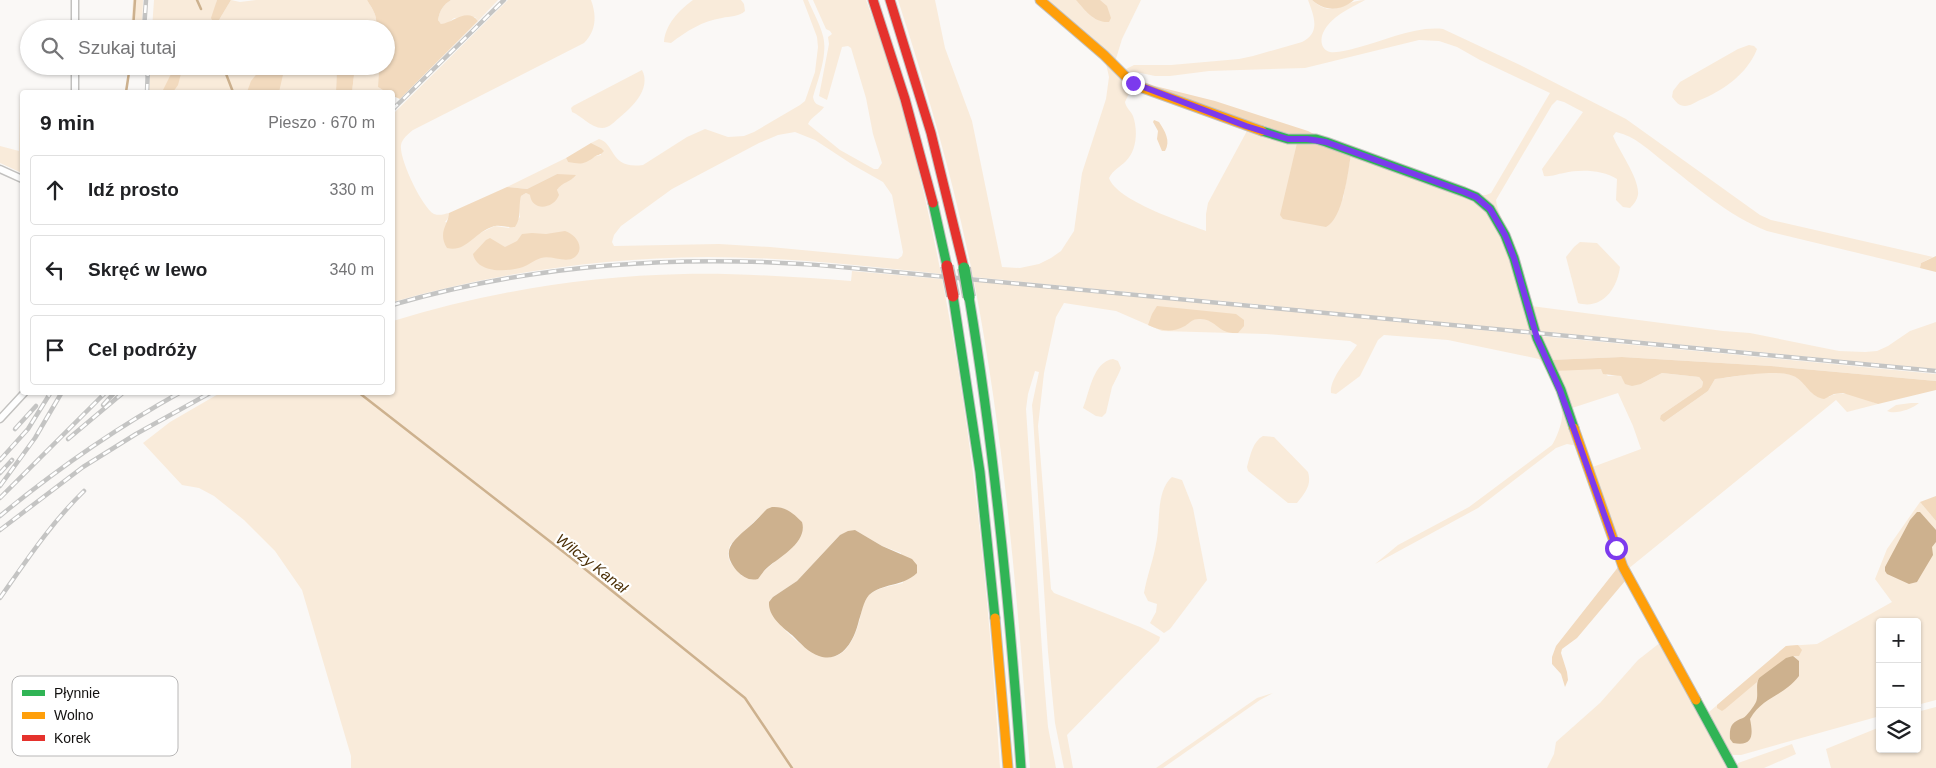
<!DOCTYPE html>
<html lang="pl">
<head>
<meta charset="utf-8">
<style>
	:root { --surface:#fff; --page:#f6f6f6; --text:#202124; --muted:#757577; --line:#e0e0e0 }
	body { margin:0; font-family:Helvetica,sans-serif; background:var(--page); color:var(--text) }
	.controls { position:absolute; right:15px; bottom:15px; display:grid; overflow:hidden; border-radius:5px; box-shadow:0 1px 4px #0004 }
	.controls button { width:45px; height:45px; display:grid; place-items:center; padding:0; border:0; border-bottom:1px solid var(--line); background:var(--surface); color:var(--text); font:25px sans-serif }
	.stop { position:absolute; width:15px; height:15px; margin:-11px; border:4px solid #7c3aed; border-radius:50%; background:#fff }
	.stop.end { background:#7c3aed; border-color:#fff; box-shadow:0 1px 5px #0008 }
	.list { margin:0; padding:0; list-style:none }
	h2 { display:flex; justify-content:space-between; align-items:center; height:65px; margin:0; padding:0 20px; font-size:21px }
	h2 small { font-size:16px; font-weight:400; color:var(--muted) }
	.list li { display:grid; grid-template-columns:32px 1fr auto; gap:15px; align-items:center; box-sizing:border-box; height:70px; margin:0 10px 10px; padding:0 10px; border:1px solid var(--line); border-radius:5px }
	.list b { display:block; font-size:19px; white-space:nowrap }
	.list em { font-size:16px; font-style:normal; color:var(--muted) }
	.icon { flex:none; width:28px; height:28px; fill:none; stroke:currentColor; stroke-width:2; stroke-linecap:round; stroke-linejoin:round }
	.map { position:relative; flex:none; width:1936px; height:768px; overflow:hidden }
	.search { position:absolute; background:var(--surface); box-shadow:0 1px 4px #0004; left:20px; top:20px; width:375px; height:55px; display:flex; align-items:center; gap:12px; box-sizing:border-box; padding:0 18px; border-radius:28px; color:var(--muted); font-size:19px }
	.panel { position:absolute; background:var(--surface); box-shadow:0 1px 4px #0004; left:20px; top:90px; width:375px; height:305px; border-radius:5px }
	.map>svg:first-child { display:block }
	.green { fill:#f9ebda; fill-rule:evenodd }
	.forest { fill:#f2dabe }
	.water { fill:#cdb18e }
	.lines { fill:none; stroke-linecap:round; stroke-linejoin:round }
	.stream { stroke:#cdb18e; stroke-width:2.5 }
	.street-casing { stroke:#c2c1bf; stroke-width:9 }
	.fast-casing { stroke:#c2c1bf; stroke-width:11 }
	.slow-casing { stroke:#c2c1bf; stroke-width:11 }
	.jam-casing { stroke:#c2c1bf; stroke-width:11 }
	.street { stroke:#fefefe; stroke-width:6 }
	.fast { stroke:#30b455; stroke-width:9 }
	.slow { stroke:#ff9f0a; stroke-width:9 }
	.jam { stroke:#e5322d; stroke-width:9 }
	.rail-casing { stroke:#c4c4c3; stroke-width:4.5 }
	.rail { stroke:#fff; stroke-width:2.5; stroke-dasharray:8; stroke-linecap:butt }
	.fast-bridge-casing { stroke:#c2c1bf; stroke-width:14; stroke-linecap:butt }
	.jam-bridge-casing { stroke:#c2c1bf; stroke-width:14; stroke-linecap:butt }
	.fast-bridge { stroke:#30b455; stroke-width:11 }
	.jam-bridge { stroke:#e5322d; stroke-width:11 }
	.route { stroke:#7c3aed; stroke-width:6 }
	.labels { text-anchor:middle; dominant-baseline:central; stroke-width:4.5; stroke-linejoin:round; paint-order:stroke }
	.water-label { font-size:15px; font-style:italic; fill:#492d04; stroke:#fff }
	.key { fill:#fff; stroke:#b8b7b7; stroke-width:1 }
	.key-label { font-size:14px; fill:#12100f }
</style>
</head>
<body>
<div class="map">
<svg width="1936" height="768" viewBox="0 0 1936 768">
	<rect width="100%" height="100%" fill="#faf8f6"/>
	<g class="green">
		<path d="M133,0H143L142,29H131Z"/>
		<path d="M154,0H217L212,20H219L231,0L240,2L256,0H367C373,10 379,17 375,29H152Z"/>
		<path d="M451,0H498L478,21L475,17L454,18L447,24H441L438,20C440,10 443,5 451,0Z"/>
		<path d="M508,0H591C597,16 596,31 584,43L413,130C408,134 402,139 401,145C399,159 422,207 434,214C440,216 444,214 449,213V217L445,222L480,233L495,226L509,228L520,217L519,203L521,196L526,193L530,195L557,190L560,185L573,178L557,174L527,189L507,187L566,158L568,162L601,155V148L591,143L599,139C615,143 610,170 643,165L687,137L705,129L728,137L744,136L754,132L800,105L805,101L815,72L818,47L817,37L803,0H808C813,12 820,24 823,36C828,55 818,79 813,97C814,104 818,105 824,107C820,113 811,117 808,124L840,150L874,169H878L882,163L873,134L866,98L851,48L848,46L842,47L827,100L819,96L829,44L828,37L832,34L830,31L826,29L813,0H866C900,88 923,181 941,274C863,266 785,257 707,257C600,258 494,273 393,302V114ZM795,132L815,140L853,165L883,182L892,195L903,252L902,256L898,259L770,247L719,244L614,246L612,242L614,235L621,226L672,189L759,143L778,135Z"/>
		<path d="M693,0H741L744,4L745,11C739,17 730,16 722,18C702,21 687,31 671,43L664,42C665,25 679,10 693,0Z"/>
		<path d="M898,0H935L945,48L972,121L1002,267L1020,268L1039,264L1051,258L1061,251L1074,231L1082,173L1106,99L1109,77L1105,59L1132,87L1125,102C1126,108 1131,111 1133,116C1138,130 1137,150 1126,161C1120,167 1113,170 1109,178C1117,201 1183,222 1206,231V214L1208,203L1248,129L1297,143L1343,199L1351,154L1442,186L1480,204L1495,221L1511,257L1533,331L973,277C954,182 928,92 898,0Z"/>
		<path d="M1044,0H1141L1122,39L1115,62Z"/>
		<path d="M1308,0H1312C1334,20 1343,0 1365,0C1349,9 1331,16 1323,33C1320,40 1321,50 1330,52C1338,53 1348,50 1356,48C1385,41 1414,26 1443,29L1520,65L1626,119L1760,215L1771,220L1933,257L1921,263L1920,268L1767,231C1729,216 1696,187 1664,162C1650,151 1635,136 1616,132L1613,136C1619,151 1640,179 1638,195C1637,200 1634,204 1630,208L1623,207L1616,200L1617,179C1603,170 1580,169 1564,173C1556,174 1552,177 1544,176L1542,169L1583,112L1564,102L1557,100L1552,105L1496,200C1497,211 1504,221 1506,231L1480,195H1486L1491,193L1550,93L1480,60L1457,47L1439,41L1419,40L1305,68L1209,71L1170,76H1155L1136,72L1128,74L1124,70L1134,65H1171L1239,59L1253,56L1302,42C1321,33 1314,16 1308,0Z"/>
		<path d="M1749,45L1754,46L1757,49C1748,73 1723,91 1700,100C1696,102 1690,106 1685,106C1679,106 1676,102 1672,97L1673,91L1680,82L1738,49Z"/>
		<path d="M150,66H337L336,92H149Z"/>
		<path d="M355,66H379L378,87L386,92H352Z"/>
		<path d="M642,70C652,89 631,108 619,118C614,122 609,128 602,128C591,128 582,116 572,112L571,108L573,106Z"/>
		<path d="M20,96H22V173L0,163V146L19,151Z"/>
		<path d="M1580,242L1597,243L1620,267C1617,290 1601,310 1578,303L1566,257L1574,247Z"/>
		<path d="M852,271L942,279C974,440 989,604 1000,768H351V756L302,590L275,551L244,520L214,496L199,488L182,485L143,443L170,422L220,393L392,392L393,321C487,292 585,276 684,274C740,273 796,277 851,281ZM785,509L796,517L802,533L794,545L763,572L742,576L730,562L728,555L730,545L760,516ZM855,530L882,546L901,553L903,583C892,586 879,587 870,594C862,600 862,613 859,622C852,647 838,668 811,651C804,647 786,633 782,626C777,618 776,606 773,597L797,581L840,535Z"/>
		<path d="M974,281L1534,335L1558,389L1578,446L1567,444L1556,448L1478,508L1375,564L1398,545L1469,507L1552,445C1556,439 1562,424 1562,416C1563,404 1547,367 1539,359L1448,340L1384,335L1378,340L1360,376L1336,394L1331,393C1329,379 1349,357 1357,345L1350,341L1266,334L1162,331L1116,311L1064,303L1056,317L1044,373L1038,426L1051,589L1054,593L1140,627L1160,637L1159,641L1067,735L1073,768H1064L1055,723L1048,652L1033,417L1032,405L1039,372L1035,371L1028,394L1026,409L1044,680L1048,727L1056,768H1030C1018,605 1005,442 974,281Z"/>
		<path d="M1531,306L1723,331L1750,333L1839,351L1865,352L1877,351L1888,346L1910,331L1936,322V369L1538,331Z"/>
		<path d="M1540,336L1936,374V381L1771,366L1622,357L1550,360Z"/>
		<path d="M1113,359L1118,361L1121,368L1119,373L1112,387L1106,413L1102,417L1096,416L1083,408C1090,391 1093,362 1113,359Z"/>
		<path d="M1584,368L1601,369L1608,376L1618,375L1641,384L1662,373L1699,377L1703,382L1702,387L1661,415L1664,422L1708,391L1715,379C1741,377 1771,367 1796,376C1807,381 1819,391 1829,397C1843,388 1863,399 1878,404L1847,412L1836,400L1628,569L1590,468L1641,449L1633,426L1618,393L1569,409L1555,371Z"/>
		<path d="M1911,403H1919C1912,409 1895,415 1887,411L1896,405Z"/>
		<path d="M1263,436L1274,437L1308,472C1312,485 1305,493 1297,503H1288L1248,471L1247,467C1250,456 1253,441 1263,436Z"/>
		<path d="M1172,477L1182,480L1193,508L1207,580L1170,629L1164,633L1150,623L1156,612L1157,604L1148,601L1144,593C1147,576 1153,561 1156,544C1161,524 1155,492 1172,477Z"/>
		<path d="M1920,502L1936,521V700L1917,705V622H1880V716L1741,755H1733L1729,753L1709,712L1786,646L1817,644L1892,602L1875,579L1887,549Z"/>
		<path d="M1661,642L1730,768H1547L1554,754L1556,742L1600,703L1638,660Z"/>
		<path d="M1273,693L1260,700L1163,768H1156L1257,698Z"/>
		<path d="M1936,707V768H1831L1826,749L1880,727V749H1917V712Z"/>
		<path d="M1792,744L1796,754L1764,768H1737L1738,763Z"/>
	</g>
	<g class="forest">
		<path d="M217,0H231L219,20H212L211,18Z"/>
		<path d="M367,0H451C443,5 440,10 438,20L441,24C453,23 467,7 478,21L400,99L393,96L392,92H386L378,87L379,66H386V29H375C379,17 373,10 367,0Z"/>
		<path d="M1076,0H1100L1107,6L1111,18L1109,22C1094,23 1085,10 1076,0Z"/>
		<path d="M1312,0H1354C1341,11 1325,12 1312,0Z"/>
		<path d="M175,66H183L178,85L173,92H162Z"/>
		<path d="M263,66H285L279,92H247L251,81Z"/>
		<path d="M337,66H355L352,92H336Z"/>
		<path d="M1133,78L1155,86L1215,101L1308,131L1320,137H1301L1283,134L1151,89Z"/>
		<path d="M1154,120L1159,122C1165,131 1171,141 1165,151H1162L1157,139L1158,131L1153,122Z"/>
		<path d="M1309,142L1324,144L1351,154C1348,172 1343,219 1326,227L1283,219L1280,215L1297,143Z"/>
		<path d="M591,143L601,148L604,151C600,156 597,154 593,158C583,165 580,164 568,162L566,158Z"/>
		<path d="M557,174L576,175C571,182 562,182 557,190L559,195C554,209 532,212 530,195L526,193L521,196C518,207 522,217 515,227C507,228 499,224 492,227C475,232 466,253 447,248C437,232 449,224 449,213L507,187L527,189Z"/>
		<path d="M565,231C575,234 586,247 575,257C566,264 552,255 541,258C534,260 529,265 523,267C509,272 477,274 473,254L486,240L490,238L505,247L517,241L522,234L532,233L546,234Z"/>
		<path d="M1936,256V272L1920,268L1921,263Z"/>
		<path d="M1157,306L1236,314L1244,320V326L1238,333C1235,333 1230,333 1227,332C1216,328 1212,318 1199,319C1192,319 1191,322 1185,326C1172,333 1161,331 1148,325L1152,314Z"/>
		<path d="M1622,357L1771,366L1936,381V390L1878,404L1843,393L1834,394L1824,399C1811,397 1807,385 1797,378C1782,367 1734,377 1715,379L1708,391L1664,422L1660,419L1661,415L1702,387L1703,382L1699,377L1662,373L1641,384L1632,386L1625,384L1621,376L1603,374L1601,369L1555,371L1550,360Z"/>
		<path d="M1936,496V521L1920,502Z"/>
		<path d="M1619,566L1625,581L1577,638L1562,649L1561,653L1567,672L1568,680L1565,687L1561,674L1552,664V657L1556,646Z"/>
		<path d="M1798,645L1802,650L1799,656H1793L1759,678L1757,682L1725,709L1722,711L1717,708V705L1786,646Z"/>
	</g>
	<g class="water">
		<path d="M772,507C785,506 793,513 802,522C808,542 780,557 768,567C764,570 761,575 758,579C749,581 743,577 737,571C719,550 734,540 750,526C756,521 761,515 767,509Z"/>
		<path d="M1917,512H1920L1936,530V542L1932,547L1933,555L1917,582L1909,584L1887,574L1885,571V567L1910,520Z"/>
		<path d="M855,530L882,546L912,559L917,565V573C902,587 882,583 869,595C863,602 862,612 859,620C855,638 843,664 819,656C809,653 800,643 792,635C782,627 768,616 769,602L773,597L797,581L840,535L848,531Z"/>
		<path d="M1793,656L1799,661V676C1783,697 1763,696 1750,719C1753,734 1754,747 1733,743L1730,739C1729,726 1732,722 1743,718C1747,716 1754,706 1756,702C1759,695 1755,685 1759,678L1786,658Z"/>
	</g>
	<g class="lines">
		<g class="stream">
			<path d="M197,0L201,9"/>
			<path d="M133,29L135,0"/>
			<path d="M223,66L233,92"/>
			<path d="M126,92L130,66"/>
			<path d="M358,392L570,557L745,698L792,768"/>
		</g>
		<g class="street-casing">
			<g id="street">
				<path d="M75,0V29"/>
				<path d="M75,92V66"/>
				<path d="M0,169L22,179"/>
				<path d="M0,419L25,392"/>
			</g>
		</g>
		<g class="fast-casing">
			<g id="fast">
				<path d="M1262,131L1288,139H1316L1326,142L1464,192L1476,197L1490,209L1505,235L1514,258L1537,338L1561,390L1574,428"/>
				<path d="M933,203L947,266"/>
				<path d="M953,296L980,472L995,618"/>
				<path d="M969,297C995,453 1010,610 1021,768"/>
				<path d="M1696,700L1733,768"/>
			</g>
		</g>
		<g class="slow-casing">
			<g id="slow">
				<path d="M1040,0L1104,55L1126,77L1140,87L1262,131"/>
				<path d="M1574,428L1623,567L1696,700"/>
				<path d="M995,618L1008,768"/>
			</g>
		</g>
		<g class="jam-casing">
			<g id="jam">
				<path d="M873,0L905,99L933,203"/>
				<path d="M890,0L931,133L964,268"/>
			</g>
		</g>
		<use href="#street" class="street"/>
		<use href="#fast" class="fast"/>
		<use href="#slow" class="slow"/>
		<use href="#jam" class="jam"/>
		<g class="rail-casing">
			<g id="rail">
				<path d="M144,29L146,0"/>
				<path d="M147,92L148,66"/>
				<path d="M392,110L504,0"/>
				<path d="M392,305C543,261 697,253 852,268L1936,371"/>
				<path d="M103,405L115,392"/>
				<path d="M15,429L36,406"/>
				<path d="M68,439L124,392"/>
				<path d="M0,460L28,429L51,392"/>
				<path d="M0,473L12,460"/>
				<path d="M0,486L35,438L62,392"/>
				<path d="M0,498L106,392"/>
				<path d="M0,516C57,469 116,428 181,392"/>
				<path d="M0,530L83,467L136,434L210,393"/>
				<path d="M0,598C26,561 51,523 84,491"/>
			</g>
		</g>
		<use href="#rail" class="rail"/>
		<g class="fast-bridge-casing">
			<path id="fast-bridge" d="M964,268L969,297"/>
		</g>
		<g class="jam-bridge-casing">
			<path id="jam-bridge" d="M947,266L953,296"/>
		</g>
		<use href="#fast-bridge" class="fast-bridge"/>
		<use href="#jam-bridge" class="jam-bridge"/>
	</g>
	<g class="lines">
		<path class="route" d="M1133,83L1246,126L1278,136L1288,139H1307L1326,142L1464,192L1476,197L1490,209L1505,235L1514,258L1537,338L1560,390L1616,548"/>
	</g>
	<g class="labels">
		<g class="water-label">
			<text transform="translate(592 563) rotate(38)">Wilczy Kanał</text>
		</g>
	</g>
	<rect x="12" y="676" width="166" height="80" rx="8" class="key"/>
	<rect x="22" y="690" width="23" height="6" fill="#30b455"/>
	<rect x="22" y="712" width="23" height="7" fill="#ff9f0a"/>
	<rect x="22" y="735" width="23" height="6" fill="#e5322d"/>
	<g class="key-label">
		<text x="54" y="698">Płynnie</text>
		<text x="54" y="720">Wolno</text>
		<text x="54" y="743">Korek</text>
	</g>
</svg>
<div class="controls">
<button>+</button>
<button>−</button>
<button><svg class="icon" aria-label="layers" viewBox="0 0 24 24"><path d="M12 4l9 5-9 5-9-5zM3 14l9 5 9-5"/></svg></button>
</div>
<div class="stop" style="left:1616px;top:548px"></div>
<div class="stop end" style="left:1133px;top:83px"></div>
<div class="search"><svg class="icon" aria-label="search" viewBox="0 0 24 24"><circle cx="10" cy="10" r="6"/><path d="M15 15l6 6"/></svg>Szukaj tutaj</div>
<section class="panel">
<h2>9 min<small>Pieszo · 670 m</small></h2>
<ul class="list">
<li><svg class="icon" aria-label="ahead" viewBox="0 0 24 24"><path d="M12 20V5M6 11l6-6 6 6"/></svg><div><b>Idź prosto</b></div><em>330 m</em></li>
<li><svg class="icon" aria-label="left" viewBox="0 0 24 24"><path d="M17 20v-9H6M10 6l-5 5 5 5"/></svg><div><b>Skręć w lewo</b></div><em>340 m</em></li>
<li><svg class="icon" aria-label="arrive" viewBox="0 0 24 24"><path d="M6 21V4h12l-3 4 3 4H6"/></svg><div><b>Cel podróży</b></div></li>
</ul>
</section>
</div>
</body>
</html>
